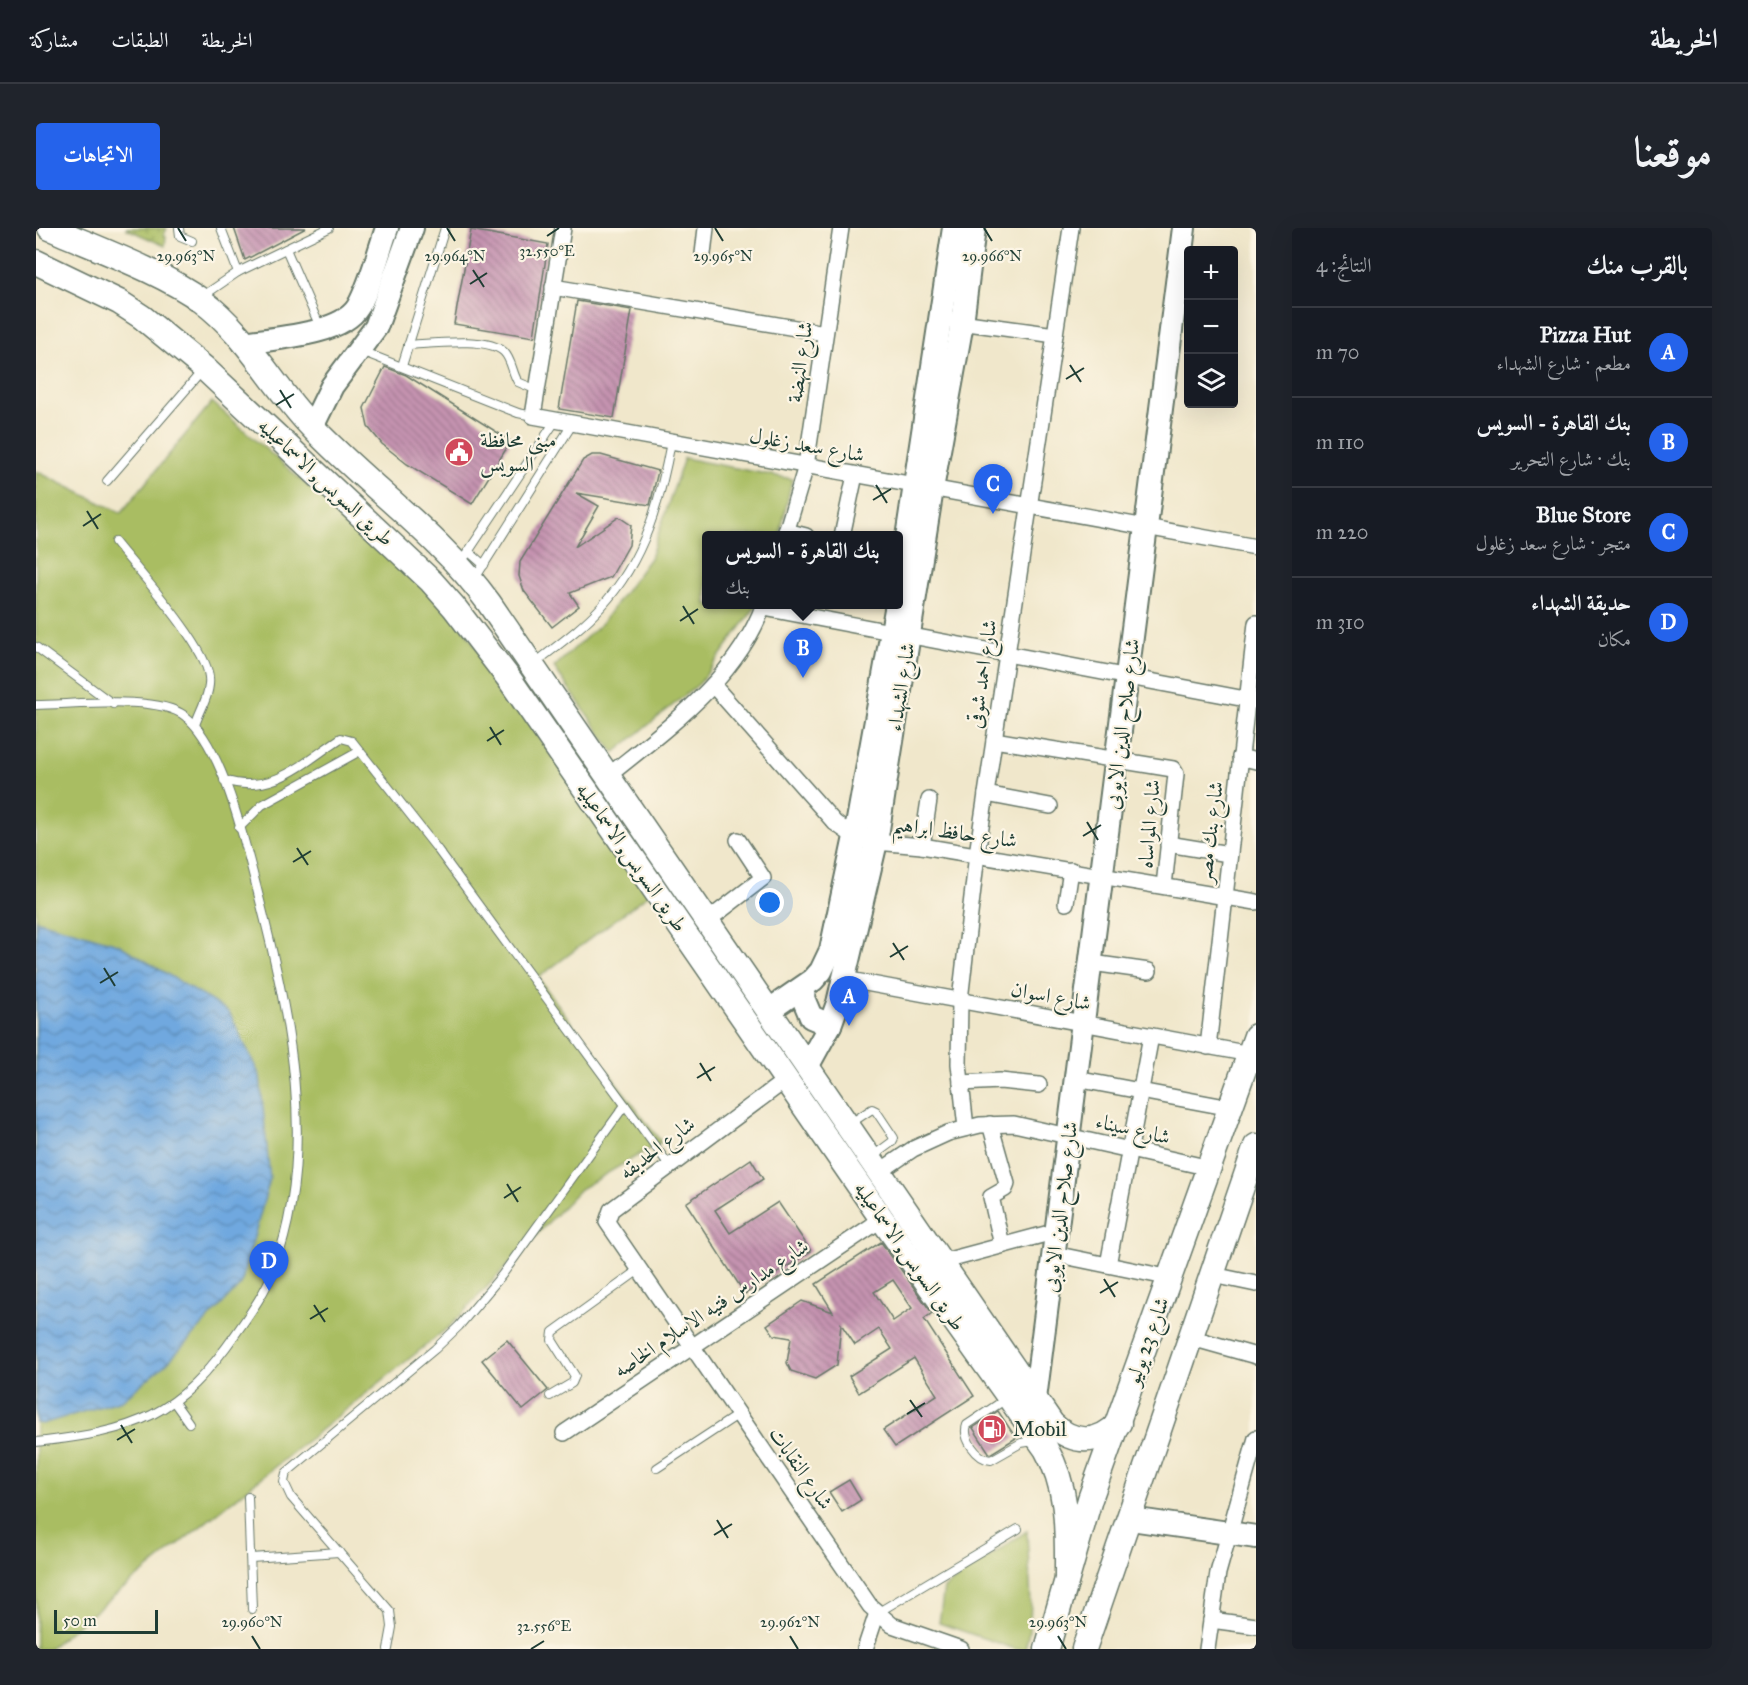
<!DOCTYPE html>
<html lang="ar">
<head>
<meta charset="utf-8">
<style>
	:root { --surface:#171b24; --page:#20242c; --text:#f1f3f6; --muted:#9ea1a6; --line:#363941; --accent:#2563eb }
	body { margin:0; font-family:"IM FELL Great Primer",Amiri,serif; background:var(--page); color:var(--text); direction:rtl }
	.controls { position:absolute; right:18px; top:18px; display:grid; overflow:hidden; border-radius:6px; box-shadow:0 6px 24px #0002 }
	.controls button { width:54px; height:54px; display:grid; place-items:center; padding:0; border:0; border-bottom:2px solid var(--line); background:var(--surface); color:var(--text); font:30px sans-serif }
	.scale { position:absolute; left:18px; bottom:15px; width:104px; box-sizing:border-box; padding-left:6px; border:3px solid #1f3d34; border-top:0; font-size:16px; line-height:21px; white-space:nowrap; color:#1f3d34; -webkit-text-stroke:4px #fcf5e5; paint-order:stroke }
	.you { position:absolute; left:734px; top:675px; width:21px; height:21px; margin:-15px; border:4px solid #fff; border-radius:50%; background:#1a73e8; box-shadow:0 0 0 9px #1a73e833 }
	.badge { display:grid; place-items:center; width:39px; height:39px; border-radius:50%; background:var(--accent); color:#fff; font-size:20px; font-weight:700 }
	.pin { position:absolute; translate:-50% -50px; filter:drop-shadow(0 2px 3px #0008) }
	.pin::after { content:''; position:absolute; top:32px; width:21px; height:18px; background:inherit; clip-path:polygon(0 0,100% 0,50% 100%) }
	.popup { position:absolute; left:666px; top:303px; width:201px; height:78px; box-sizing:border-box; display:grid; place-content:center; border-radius:6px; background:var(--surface); filter:drop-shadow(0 2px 4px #0005); font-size:20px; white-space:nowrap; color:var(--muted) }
	.popup b { font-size:22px; color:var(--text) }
	.popup::after { content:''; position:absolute; left:50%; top:100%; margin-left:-12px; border:12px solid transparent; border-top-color:var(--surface) }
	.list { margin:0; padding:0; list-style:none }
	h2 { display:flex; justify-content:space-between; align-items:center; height:78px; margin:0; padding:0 24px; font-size:26px }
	h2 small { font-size:20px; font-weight:400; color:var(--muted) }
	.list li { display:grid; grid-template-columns:39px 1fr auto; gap:18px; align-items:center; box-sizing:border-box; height:90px; padding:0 24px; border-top:2px solid var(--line) }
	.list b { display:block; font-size:22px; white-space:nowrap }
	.list p { margin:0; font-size:20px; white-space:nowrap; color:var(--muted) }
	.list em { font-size:20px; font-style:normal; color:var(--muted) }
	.icon { flex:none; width:33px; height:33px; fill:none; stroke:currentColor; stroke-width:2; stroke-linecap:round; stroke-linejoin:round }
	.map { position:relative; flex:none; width:1220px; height:1421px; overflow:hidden; direction:ltr; border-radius:6px }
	header { display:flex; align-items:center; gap:36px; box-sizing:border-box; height:84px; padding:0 30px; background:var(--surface); border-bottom:2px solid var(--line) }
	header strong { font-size:28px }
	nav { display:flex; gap:33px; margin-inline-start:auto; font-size:21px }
	.intro { display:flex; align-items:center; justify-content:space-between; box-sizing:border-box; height:144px; padding:0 36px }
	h1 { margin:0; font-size:42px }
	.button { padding:15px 27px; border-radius:6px; background:var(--accent); color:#fff; font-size:21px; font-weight:700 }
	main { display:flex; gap:36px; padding:0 36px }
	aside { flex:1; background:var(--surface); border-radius:6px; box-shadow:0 6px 24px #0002 }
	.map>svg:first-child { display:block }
	.grass { fill:url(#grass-dots); stroke:#647d4b; stroke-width:1.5 }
	.park { fill:#a9bd62; stroke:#647d4b; stroke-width:1.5 }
	.water { fill:url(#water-waves); stroke:#47728a; stroke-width:1.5 }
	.building { fill:url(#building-back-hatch); fill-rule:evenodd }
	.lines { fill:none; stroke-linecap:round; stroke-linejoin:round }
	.lane-casing { stroke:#687869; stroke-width:10 }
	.street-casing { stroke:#687869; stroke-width:18 }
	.secondary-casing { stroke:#687869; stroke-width:26 }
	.primary-casing { stroke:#687869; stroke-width:27 }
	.lane { stroke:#fff; stroke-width:8 }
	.street { stroke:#fff; stroke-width:15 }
	.secondary { stroke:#fff; stroke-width:22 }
	.primary { stroke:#fff; stroke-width:24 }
	.ticks { fill:none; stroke:#1f3d34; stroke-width:2 }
	.labels { text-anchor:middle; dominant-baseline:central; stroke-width:4.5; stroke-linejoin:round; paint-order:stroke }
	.street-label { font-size:21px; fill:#1f3d34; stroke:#fcf5e5 }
	.poi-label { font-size:21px; fill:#1f3d34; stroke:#fcf5e5; text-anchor:start }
	.ticks-label { font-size:15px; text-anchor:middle; fill:#1f3d34; stroke:#fcf5e5; stroke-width:4.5; stroke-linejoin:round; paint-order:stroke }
</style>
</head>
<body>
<header>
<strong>الخريطة</strong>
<nav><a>الخريطة</a><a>الطبقات</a><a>مشاركة</a></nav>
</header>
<div class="intro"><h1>موقعنا</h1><a class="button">الاتجاهات</a></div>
<main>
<aside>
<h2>بالقرب منك<small>النتائج: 4</small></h2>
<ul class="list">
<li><span class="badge">A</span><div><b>Pizza Hut</b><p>مطعم · شارع الشهداء</p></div><em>70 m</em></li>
<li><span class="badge">B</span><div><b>بنك القاهرة - السويس</b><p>بنك · شارع التحرير</p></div><em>110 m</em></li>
<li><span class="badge">C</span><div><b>Blue Store</b><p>متجر · شارع سعد زغلول</p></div><em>220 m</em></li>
<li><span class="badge">D</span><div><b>حديقة الشهداء</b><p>مكان</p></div><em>310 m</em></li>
</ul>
</aside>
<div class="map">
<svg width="1220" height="1421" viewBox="0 0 1220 1421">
	<defs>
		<pattern id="grass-dots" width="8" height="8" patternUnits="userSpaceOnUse" patternTransform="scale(1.5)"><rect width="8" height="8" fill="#a9bd62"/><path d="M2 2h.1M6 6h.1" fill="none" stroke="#899b52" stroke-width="1.8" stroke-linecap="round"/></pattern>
		<pattern id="water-waves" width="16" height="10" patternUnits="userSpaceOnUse" patternTransform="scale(1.5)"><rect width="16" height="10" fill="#6fa8df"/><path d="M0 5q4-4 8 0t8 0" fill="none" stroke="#5b8ab6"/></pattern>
		<pattern id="building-back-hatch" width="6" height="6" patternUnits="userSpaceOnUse" patternTransform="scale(1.5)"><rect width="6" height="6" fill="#c593b0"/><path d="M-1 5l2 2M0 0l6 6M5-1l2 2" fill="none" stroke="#9f7990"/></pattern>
	</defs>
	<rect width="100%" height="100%" fill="#fcf5e5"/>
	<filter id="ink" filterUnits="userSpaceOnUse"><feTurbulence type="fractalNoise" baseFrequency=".0167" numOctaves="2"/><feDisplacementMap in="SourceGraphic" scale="12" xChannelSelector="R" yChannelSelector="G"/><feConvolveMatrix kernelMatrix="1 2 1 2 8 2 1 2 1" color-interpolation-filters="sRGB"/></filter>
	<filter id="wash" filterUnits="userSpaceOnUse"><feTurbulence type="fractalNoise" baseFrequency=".008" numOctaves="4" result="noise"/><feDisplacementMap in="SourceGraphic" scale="24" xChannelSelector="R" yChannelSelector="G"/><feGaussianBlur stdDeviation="1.35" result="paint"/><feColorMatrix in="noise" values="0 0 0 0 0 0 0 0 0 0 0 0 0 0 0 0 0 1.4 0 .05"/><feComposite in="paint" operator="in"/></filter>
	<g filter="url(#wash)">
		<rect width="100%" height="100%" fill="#f0e7cb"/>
		<path class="grass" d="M89,0H131L128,7L130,9L129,18Z"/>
		<g class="park">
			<path d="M176,174L416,384L613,666L502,750L625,914L544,961L414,1098L12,1421H0V243L85,285Z"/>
			<path d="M648,230L756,251L744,307L671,308V376L721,377L664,455L578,525L518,439L565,396L614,330Z"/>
			<path d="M991,1303C992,1341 1000,1384 989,1421H979L903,1395L908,1360Z"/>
		</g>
		<path class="water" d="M0,692L82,716L193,784L224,848L234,951L205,1056L131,1135L86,1172L6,1196L0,1195Z"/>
		<g id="blocks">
			<g class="building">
				<path d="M198,0H270L209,32Z"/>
				<path d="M435,2L512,16L498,109L418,96Z"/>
				<path d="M541,73L596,82L578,190L523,181Z"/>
				<path d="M349,139L370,147L475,213L436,276L371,236L346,216L332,199L328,180Z"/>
				<path d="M556,227H565L622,243L615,273L614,277L540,265L563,278L539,319L583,289L595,297L593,317L575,349L534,365L543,378L516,399L488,363L483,348L484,334L547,232Z"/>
				<path d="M715,931L727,951L679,982L694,1005L742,974L775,1023L709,1066L650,975Z"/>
				<path d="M845,1014L896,1085L888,1091L938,1168L859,1219L847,1202L901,1167L878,1130L823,1165L813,1148L856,1121L843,1101L819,1117L805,1096L801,1137L779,1151L755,1143L751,1135L755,1110L738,1107L731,1097L766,1073L797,1084L780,1056ZM857,1052L876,1080L857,1093L838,1064Z"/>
				<path d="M471,1112L512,1162L487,1182L446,1132Z"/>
				<path d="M962,1183L980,1210L954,1226L937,1200Z"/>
				<path d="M813,1252L825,1272L806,1284L793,1264Z"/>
			</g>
		</g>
	</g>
	<g filter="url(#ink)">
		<use href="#blocks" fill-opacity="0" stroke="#687869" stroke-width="1.5"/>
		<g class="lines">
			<g class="lane-casing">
				<g id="lane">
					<path d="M143,0L144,8L156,13"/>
					<path d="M185,0L202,44"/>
					<path d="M250,21L284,99"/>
					<path d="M167,68L202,44L293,0"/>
					<path d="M372,117C394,116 452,108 468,124C476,132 476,145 482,154L501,162"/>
					<path d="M325,123L482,185L497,188"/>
					<path d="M366,138L409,0"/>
					<path d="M71,253L167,142"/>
					<path d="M79,314C101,342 170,417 173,449C175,465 164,482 159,497"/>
					<path d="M432,323L448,337"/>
					<path d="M424,336L520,192"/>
					<path d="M438,352L537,195"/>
					<path d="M0,419L77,476"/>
					<path d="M499,435C522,417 546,400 566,378C608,332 624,274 635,214"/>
					<path d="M0,477C36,477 121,466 149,488C187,517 210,619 222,665C253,786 283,920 238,1041C230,1063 215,1084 201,1104C142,1189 100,1203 0,1214"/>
					<path d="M188,552C236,568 267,535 305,510L316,513L402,622L633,937"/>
					<path d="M203,600L226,577L324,523"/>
					<path d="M815,895L836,881L840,883L858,910L856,914L837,928"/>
					<path d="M514,1168L536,1155L539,1148L516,1112L517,1104L603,1042"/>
					<path d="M970,1171L931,1197C926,1210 941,1231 955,1232L985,1215L998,1213"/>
					<path d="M138,1174L153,1195"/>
					<path d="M621,1240L703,1186"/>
					<path d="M212,1269L216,1381"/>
					<path d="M215,1330L303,1324"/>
					<path d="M841,1385L982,1301"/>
					<path d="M352,1421L356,1399L354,1383L255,1269L248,1254L250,1245L399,1121L423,1098L466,1047L589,877"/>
				</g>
			</g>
			<g class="street-casing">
				<g id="street">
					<path d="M527,0L497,188L1220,319"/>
					<path d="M667,26L670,0"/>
					<path d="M517,59L789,105"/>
					<path d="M917,93L1019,107"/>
					<path d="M750,303L770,308"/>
					<path d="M749,308L770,238L805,0"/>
					<path d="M806,308L819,247"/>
					<path d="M728,380L1220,473"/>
					<path d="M677,457L799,595L819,609L840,614L886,618L1220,674"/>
					<path d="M958,512L1137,541L1140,546L1128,658"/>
					<path d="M1204,529L1220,533"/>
					<path d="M572,548C631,500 701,451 728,376"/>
					<path d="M950,566L1014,578"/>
					<path d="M1132,616L1193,626"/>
					<path d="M886,618L893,572"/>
					<path d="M1030,675L1035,642"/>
					<path d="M671,693L727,650L702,612"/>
					<path d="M1056,735L1113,743"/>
					<path d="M808,751L1214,826"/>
					<path d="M1172,819L1220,395"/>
					<path d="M751,851L575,982L571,994L834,1378L856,1397L925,1421"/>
					<path d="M1040,851L1195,880"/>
					<path d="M925,855L964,853L1003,857"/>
					<path d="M954,896L971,956L969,961L955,969L966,1017"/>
					<path d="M930,900L923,836L924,772L941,626L1035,0"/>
					<path d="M843,944L877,921L912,905L944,897L978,896L1174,940"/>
					<path d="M1018,1026L1135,1050"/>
					<path d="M905,1034L1021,1003"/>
					<path d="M1072,1037L1115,808"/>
					<path d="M1177,1047L1220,1056"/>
					<path d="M1156,1110L1220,1128"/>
					<path d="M528,1205L846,991"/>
					<path d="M1175,1392L1220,1398"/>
					<path d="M829,1421L841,1385"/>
					<path d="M1171,1421L1182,1345L1220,1210"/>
				</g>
			</g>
			<g class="secondary-casing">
				<g id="secondary">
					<path d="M208,115C238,110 305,107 322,79C335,56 342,26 351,0"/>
					<path d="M276,199L296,158L340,99L376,0"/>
					<path d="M863,362L918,0"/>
					<path d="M768,760L767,770L775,789L794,797"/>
					<path d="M732,783L777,752L785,743L795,722L819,609L861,376"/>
					<path d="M771,839L794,797L802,775L840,614L896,261L926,95L938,0"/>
					<path d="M999,1171L1148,0"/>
					<path d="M1095,1291L1220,1309"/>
				</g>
			</g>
			<g class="primary-casing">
				<g id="primary">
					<path d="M14,0C59,20 127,44 166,73C211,106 237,159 276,199C333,259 404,307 453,375L1016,1196C1037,1216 1062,1217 1083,1195"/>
					<path d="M0,34L83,74L106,89L168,140L395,353L418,379L474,452L846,991L1010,1221C1033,1261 1031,1303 1031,1348"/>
					<path d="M1011,1421L1054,1271L1220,808"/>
					<path d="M1048,1421L1220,918"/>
				</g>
			</g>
			<use href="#lane" class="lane"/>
			<use href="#street" class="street"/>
			<use href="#secondary" class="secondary"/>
			<use href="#primary" class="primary"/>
		</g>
	</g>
	<path class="ticks" d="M142,0L150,13M411,0L419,13M679,0L687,13M948,0L956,13M511,8L523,0M437,42L448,59M434,56L451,45M1034,137L1045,154M1030,151L1048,140M244,162L255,180M240,177L258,166M840,257L851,275M837,272L855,261M51,283L62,301M47,298L65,286M647,378L658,396M644,393L662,381M454,499L465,517M451,513L468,502M1051,594L1062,612M1047,608L1065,597M261,620L272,637M257,634L275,623M857,715L868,732M854,729L872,718M68,740L79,758M64,755L82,744M664,835L675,853M661,850L679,839M471,956L482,974M468,970L485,959M1068,1051L1079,1069M1064,1065L1082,1054M278,1077L289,1094M274,1091L292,1080M874,1172L886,1189M871,1186L889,1175M85,1197L96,1215M81,1212L99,1201M681,1292L692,1310M678,1307L696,1296M216,1408L224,1421M754,1408L762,1421M1022,1408L1030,1421M495,1421L508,1413"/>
	<defs>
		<g id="civic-disc" transform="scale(1.5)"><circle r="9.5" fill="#d1495b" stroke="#fcf5e5"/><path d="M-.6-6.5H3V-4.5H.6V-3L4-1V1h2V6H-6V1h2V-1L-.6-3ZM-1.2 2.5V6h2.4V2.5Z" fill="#fff"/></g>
		<g id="fuel-disc" transform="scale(1.5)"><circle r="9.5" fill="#d1495b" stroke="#fcf5e5"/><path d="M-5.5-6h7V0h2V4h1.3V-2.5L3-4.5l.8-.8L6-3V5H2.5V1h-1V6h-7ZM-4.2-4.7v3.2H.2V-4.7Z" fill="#fff"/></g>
	</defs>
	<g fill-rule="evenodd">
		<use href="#civic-disc" x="423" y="224"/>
		<use href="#fuel-disc" x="956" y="1201"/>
	</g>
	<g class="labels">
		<g class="street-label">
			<text transform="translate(764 134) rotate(-82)">شارع النهضة</text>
			<text transform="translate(771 217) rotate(10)">شارع سعد زغلول</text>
			<text transform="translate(290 254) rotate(43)">طريق السويس, الاسماعيليه</text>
			<text transform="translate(946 446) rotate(-82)">شارع احمد شوقى</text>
			<text transform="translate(865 459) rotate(-81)">شارع الشهداء</text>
			<text transform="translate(1086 496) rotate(-83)">شارع صلاح الدين الايوبى</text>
			<text transform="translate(1113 596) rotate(-85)">شارع المواساه</text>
			<text transform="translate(919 604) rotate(8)">شارع حافظ ابراهيم</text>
			<text transform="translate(1174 604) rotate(-83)">شارع بنك مصر</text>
			<text transform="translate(596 629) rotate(55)">طريق السويس, الاسماعيليه</text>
			<text transform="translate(1015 768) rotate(11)">شارع اسوان</text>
			<text transform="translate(1097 901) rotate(13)">شارع سيناء</text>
			<text transform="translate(621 920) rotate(-37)">شارع الحديقه</text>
			<text transform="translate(1024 979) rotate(-83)">شارع صلاح الدين الايوبى</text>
			<text transform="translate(874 1028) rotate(55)">طريق السويس, الاسماعيليه</text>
			<text transform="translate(675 1080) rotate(-34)">شارع مدارس فتيه الاسلام الخاصه</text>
			<text transform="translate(1111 1113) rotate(-70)">شارع 23 يوليو</text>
			<text transform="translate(765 1240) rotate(55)">شارع النقابات</text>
		</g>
		<g class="poi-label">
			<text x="444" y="212">مبنى محافظة<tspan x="444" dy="24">السويس</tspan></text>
			<text x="977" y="1201">Mobil</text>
		</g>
	</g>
	<g class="ticks-label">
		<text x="511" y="28">32.550°E</text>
		<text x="150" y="33">29.963°N</text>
		<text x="419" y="33">29.964°N</text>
		<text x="687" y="33">29.965°N</text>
		<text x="956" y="33">29.966°N</text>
		<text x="216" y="1399">29.960°N</text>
		<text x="754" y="1399">29.962°N</text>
		<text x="1022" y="1399">29.963°N</text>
		<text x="508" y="1403">32.556°E</text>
	</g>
</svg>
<div class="controls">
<button>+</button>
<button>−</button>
<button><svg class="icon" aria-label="layers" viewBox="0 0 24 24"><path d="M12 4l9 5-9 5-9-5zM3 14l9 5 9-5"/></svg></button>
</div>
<div class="scale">50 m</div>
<div class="you"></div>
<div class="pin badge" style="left:813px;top:798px">A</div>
<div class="pin badge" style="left:767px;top:450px">B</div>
<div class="popup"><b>بنك القاهرة - السويس</b>بنك</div>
<div class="pin badge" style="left:957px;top:286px">C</div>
<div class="pin badge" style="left:233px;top:1063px">D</div>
</div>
</main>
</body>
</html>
